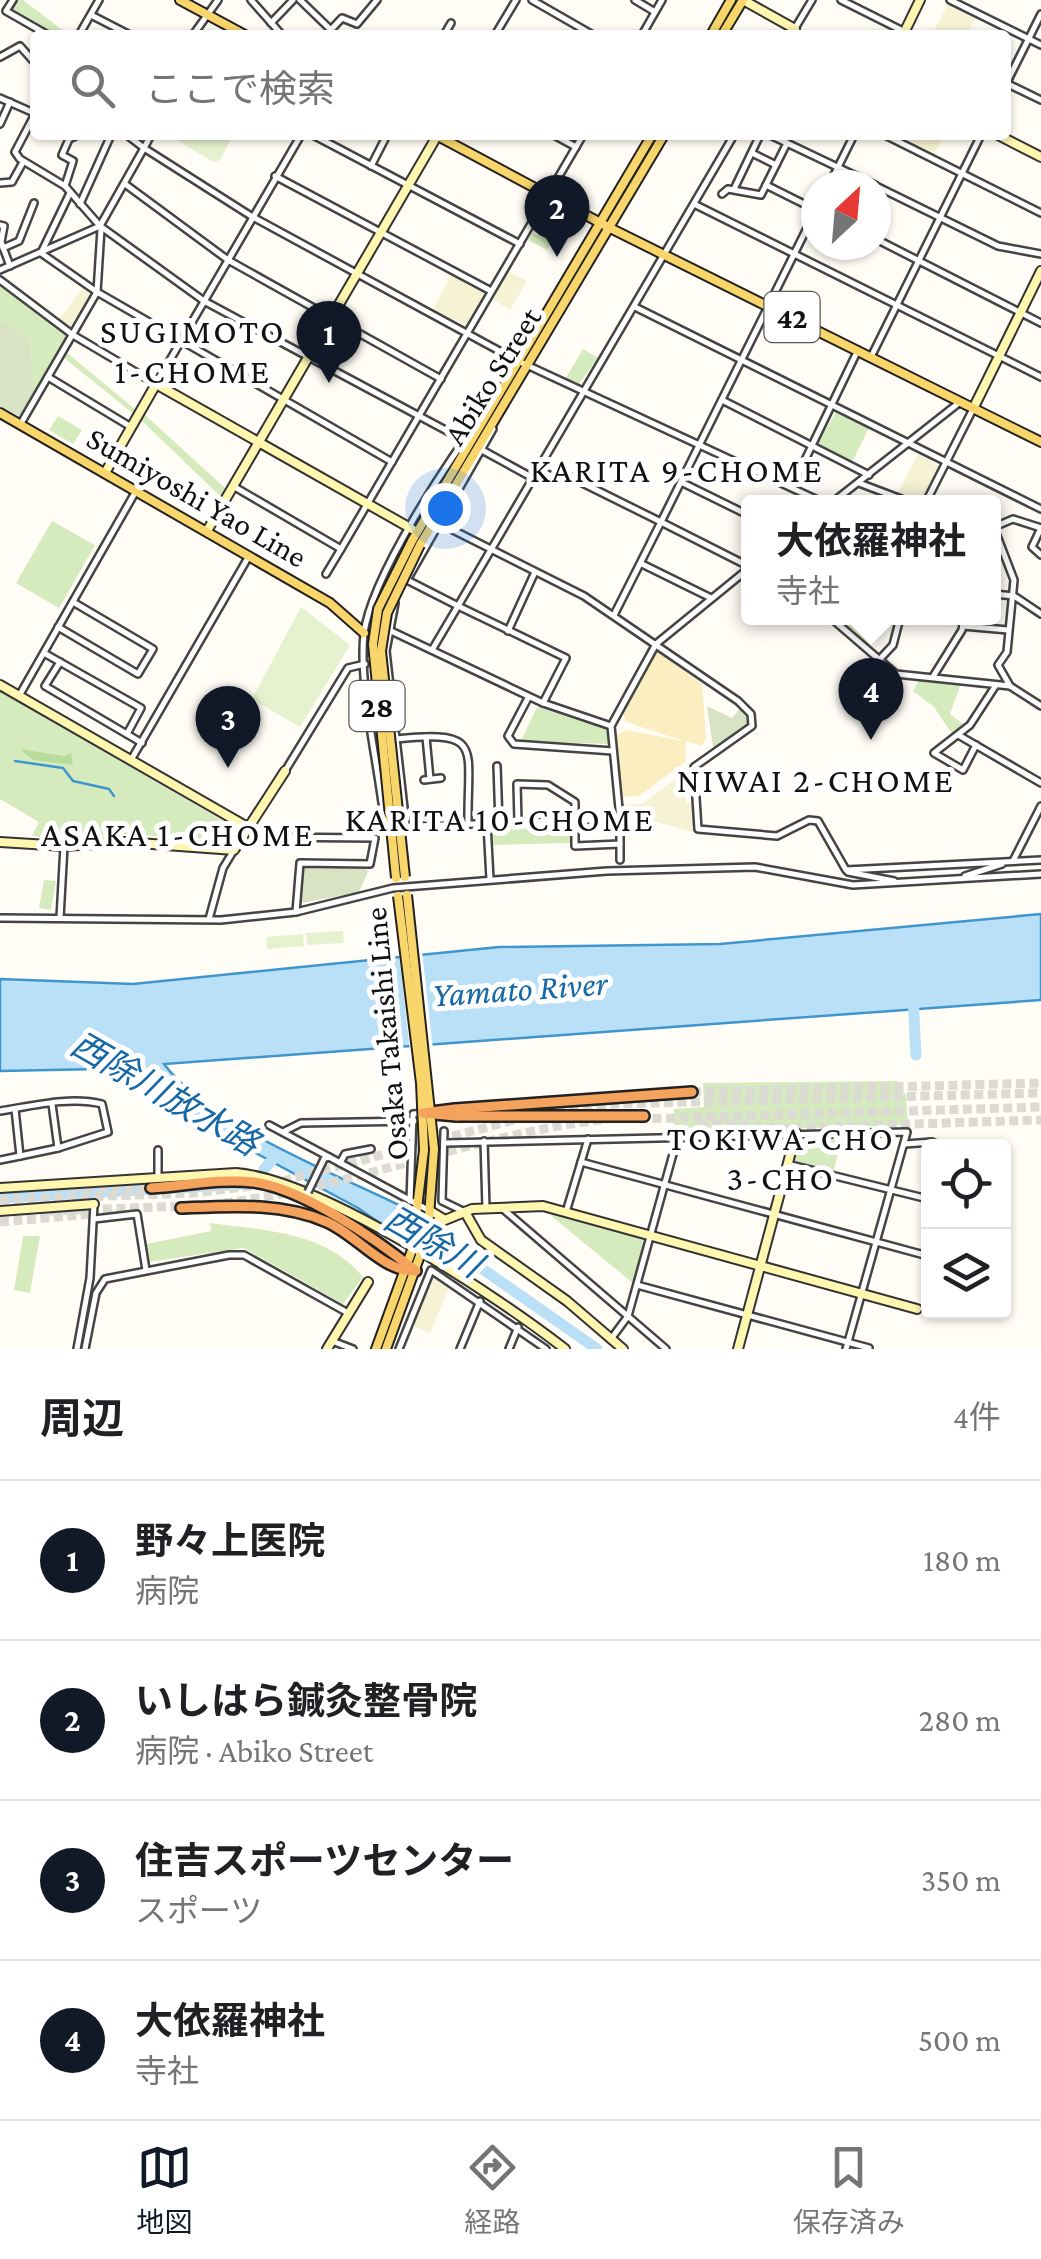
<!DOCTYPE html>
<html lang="ja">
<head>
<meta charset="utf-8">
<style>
	:root { --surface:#fff; --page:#f6f6f6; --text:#202124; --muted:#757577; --line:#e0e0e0; --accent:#111827 }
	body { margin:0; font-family:"Crimson Pro","Noto Sans JP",serif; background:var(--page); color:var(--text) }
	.controls { position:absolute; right:30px; bottom:30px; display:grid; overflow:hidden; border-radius:10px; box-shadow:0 2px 8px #0004 }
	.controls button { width:90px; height:90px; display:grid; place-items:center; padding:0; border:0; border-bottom:2px solid var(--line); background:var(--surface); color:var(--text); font:50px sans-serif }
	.compass { position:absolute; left:801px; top:170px; width:90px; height:90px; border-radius:50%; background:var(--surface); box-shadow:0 2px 8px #0004; rotate:26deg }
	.you { position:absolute; left:445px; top:508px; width:35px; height:35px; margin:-25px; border:8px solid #fff; border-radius:50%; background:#1a73e8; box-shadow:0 0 0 15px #1a73e833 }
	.badge { display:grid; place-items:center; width:65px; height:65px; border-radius:50%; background:var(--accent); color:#fff; font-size:32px; font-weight:700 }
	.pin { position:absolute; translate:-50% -82px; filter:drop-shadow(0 2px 5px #0008) }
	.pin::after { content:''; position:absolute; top:52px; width:35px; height:30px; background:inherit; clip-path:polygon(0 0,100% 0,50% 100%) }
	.popup { position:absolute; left:741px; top:495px; width:260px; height:130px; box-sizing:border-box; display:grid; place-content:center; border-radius:10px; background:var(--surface); filter:drop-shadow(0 2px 8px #0005); font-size:32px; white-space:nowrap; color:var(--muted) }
	.popup b { font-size:38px; color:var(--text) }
	.popup::after { content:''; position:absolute; left:50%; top:100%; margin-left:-20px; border:20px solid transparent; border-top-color:var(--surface) }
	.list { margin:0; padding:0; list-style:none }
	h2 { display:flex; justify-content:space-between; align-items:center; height:130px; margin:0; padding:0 40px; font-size:42px }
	h2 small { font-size:32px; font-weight:400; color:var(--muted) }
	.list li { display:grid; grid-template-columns:65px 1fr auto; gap:30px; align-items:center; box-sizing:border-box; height:160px; padding:0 40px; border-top:2px solid var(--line) }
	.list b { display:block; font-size:38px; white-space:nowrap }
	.list p { margin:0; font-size:32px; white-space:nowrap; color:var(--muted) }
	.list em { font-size:32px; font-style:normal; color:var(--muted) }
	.icon { flex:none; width:55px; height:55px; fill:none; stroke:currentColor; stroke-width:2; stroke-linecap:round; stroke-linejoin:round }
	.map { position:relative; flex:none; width:1041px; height:1349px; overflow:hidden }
	.search { position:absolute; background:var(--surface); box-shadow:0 2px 8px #0004; left:30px; right:30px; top:30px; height:110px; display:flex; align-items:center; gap:25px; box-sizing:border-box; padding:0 35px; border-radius:10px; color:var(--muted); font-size:38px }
	.sheet { height:770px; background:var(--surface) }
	nav { display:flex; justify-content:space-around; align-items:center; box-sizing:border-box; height:140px; border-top:2px solid var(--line); background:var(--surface); font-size:28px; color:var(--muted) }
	nav a { display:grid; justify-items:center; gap:5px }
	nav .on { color:var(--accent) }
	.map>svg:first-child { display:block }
	.farmland { fill:#f6f3d4 }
	.green { fill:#d5ebbd }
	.forest { fill:#b9dc9c }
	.sand { fill:#fbeec1 }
	.cemetery { fill:#d9e3c4 }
	.pitch { fill:#e6f2cf }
	.water { fill:#b9e0f7; stroke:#3f96cf; stroke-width:2.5 }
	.pier { fill:#fffdf5 }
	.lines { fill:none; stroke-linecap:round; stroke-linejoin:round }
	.stream { stroke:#3f96cf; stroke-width:2.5 }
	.river { stroke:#b9e0f7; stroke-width:11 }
	.highway-tunnel { stroke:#dbdad3; stroke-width:9; stroke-dasharray:9 4.5; stroke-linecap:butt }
	.street-casing { stroke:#444; stroke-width:10 }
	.secondary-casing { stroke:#333; stroke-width:12 }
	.primary-casing { stroke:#222; stroke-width:12 }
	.highway-casing { stroke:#222; stroke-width:14 }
	.street { stroke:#fff; stroke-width:5 }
	.secondary { stroke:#fff6b0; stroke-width:8 }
	.primary { stroke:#f9d66b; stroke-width:8 }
	.highway { stroke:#f5a25d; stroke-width:9 }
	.street-bridge-casing { stroke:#444; stroke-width:10; stroke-linecap:butt }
	.primary-bridge-casing { stroke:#222; stroke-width:12; stroke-linecap:butt }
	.highway-bridge-casing { stroke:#222; stroke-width:14; stroke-linecap:butt }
	.street-bridge { stroke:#fff; stroke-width:5 }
	.primary-bridge { stroke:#f9d66b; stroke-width:8 }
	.highway-bridge { stroke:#f5a25d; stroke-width:9 }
	.labels { text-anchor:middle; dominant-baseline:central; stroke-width:10; stroke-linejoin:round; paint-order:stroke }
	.shield { fill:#fff; stroke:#585858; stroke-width:2.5 }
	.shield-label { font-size:30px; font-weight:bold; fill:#111 }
	.street-label { font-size:32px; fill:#111; stroke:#fff }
	.neighbourhood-label { font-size:35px; letter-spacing:2.5px; fill:#111; stroke:#fff }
	.water-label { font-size:35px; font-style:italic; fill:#1768a6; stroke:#fff }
</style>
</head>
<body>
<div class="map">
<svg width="1041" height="1349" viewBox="0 0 1041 1349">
	<rect width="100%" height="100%" fill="#fffdf5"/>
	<g class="farmland">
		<path d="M948,4L976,17L967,35H932Z"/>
		<path d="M912,135H944L934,156L908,143Z"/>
		<path d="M508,271L527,281L510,310L492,299Z"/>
		<path d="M452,274L486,291L468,325L432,311Z"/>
		<path d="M84,286L91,297L70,328L59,320Z"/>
		<path d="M918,454L939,466L922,499H908L897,495Z"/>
		<path d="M846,618H882L885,623L864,642L846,625Z"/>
		<path d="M675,779L686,791V803H692L693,832L623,813L622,805L643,804Z"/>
		<path d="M432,1276L449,1287L430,1333L412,1325Z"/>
	</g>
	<g class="green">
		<path d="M15,0H23L68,34L79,29L76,35C51,35 34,24 13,12Z"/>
		<path d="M559,210L565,215L547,250L528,240L532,233L542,237Z"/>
		<path d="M0,285L65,335L66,340L35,394L30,339L0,321Z"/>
		<path d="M583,349L598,358L579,384L566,378Z"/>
		<path d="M66,352L137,411L135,415L63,357Z"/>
		<path d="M836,412L869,428L852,462L817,445Z"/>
		<path d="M143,413L226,489L221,497L140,419Z"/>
		<path d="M58,416L82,430L73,444L49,430Z"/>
		<path d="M52,521L95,545L59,608L16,583Z"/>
		<path d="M920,678L961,683L950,714L967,727L954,737L934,707L913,691Z"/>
		<path d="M0,691L237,829L238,834L231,841L125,834L76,840L32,836L39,822L0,799Z"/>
		<path d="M537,707L607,729L608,744L521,741Z"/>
		<path d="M564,823L571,827V843L492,845L494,826Z"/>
		<path d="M44,880L56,881L51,910L39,908Z"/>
		<path d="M897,1081L906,1096L908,1125L674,1132V1109L704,1107L703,1083Z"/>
		<path d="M842,1136L833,1174L792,1162L800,1137Z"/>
		<path d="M547,1211L644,1237L634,1284L555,1219Z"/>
		<path d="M210,1223C266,1231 325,1231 363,1277L343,1304L244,1248L148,1262L146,1244L211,1231Z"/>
		<path d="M23,1236H40L30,1293L14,1290Z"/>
	</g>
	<path class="forest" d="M20,749L64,756L71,753L73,765L33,760Z"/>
	<path class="sand" d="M656,651L702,684L706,738L702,746L686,741L685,762L639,796L620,797L616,736L626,730L684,741L626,722L623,713Z"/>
	<g class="cemetery">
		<path d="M0,321L30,339L35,395L19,416L0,406Z"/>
		<path d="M707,706L732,718L741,707L749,717L747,726L721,747H713Z"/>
		<path d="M302,867H366L368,872L359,892L302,903Z"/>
	</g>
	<g class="pitch">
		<path d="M179,135H233L220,160L213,162L177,140Z"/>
		<path d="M301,607L350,645L300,727L252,699Z"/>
		<path d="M343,931L344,943L307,945L306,933Z"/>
		<path d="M303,934L304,946L267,949L266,937Z"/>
	</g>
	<g class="water">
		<circle cx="877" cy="694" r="12"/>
		<path d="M1041,914V1000L164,1064C211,1127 337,1174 409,1210L404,1240L358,1208L99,1069L0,1071V979L133,984L499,947L720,944Z"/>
	</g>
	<path class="pier" d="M422,951L433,1049L410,1051L399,953Z"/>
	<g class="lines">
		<path class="stream" d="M15,761L63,768L73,781L109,789L114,796"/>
		<g class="river">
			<path d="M913,998L916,1055"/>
			<path d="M264,1169L276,1156"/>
			<path d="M0,1198L243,1184"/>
			<path d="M394,1219L464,1256L597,1349"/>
		</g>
		<g class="highway-tunnel">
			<path d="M692,1092L1041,1083"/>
			<path d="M543,1113L613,1104L1041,1093"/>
			<path d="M639,1119L1041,1107"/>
			<path d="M699,1122L781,1128L1041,1120"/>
			<path d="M58,1187L151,1188"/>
			<path d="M0,1200L193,1193L271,1184L518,1119"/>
			<path d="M224,1203C355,1187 477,1133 608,1119"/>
			<path d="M49,1211L188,1206"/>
			<path d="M0,1222L93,1214"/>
		</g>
		<g class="street-casing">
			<g id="street">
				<path d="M13,0L6,11L48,35"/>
				<path d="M251,0L282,35"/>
				<path d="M300,0L331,30"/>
				<path d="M532,0L593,35"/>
				<path d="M635,0L655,12"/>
				<path d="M841,0L911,35"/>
				<path d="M950,0L1041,45"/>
				<path d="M91,15L130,35"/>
				<path d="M271,23L293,0"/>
				<path d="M79,35L99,0"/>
				<path d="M193,35L218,0"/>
				<path d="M326,35L342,18L357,24L377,0"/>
				<path d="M444,35L451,23"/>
				<path d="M495,35L516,0"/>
				<path d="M642,35L662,0"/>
				<path d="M791,35L812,0"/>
				<path d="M0,57L20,46L35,63"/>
				<path d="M1006,84L1041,14"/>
				<path d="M1008,84L1041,100"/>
				<path d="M0,98L34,113"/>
				<path d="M35,114L15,152L20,159L65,186L100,226L204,301L464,440"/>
				<path d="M0,124L10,102"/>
				<path d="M127,135L144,148L151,135"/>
				<path d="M313,135L520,244"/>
				<path d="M554,135L576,147"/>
				<path d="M770,135L875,185"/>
				<path d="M885,135L1041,213"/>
				<path d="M752,153L776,165"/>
				<path d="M371,166L387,135"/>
				<path d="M275,176L491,291"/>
				<path d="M0,183L12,182L22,164"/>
				<path d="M125,184L228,260L441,379"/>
				<path d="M766,185L816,210"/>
				<path d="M829,185L854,135"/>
				<path d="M65,186L73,161L62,155L69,139L78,135"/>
				<path d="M876,186L998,246L1041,254"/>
				<path d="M734,189L760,135"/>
				<path d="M70,193L41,253L97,292L392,462"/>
				<path d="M722,194L728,189L761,195L787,143"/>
				<path d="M80,204L111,135"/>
				<path d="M694,204L1041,377"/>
				<path d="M0,225L4,226L1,242L10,266"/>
				<path d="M876,239L1041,323"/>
				<path d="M3,248L19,241L34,203"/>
				<path d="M0,270L100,226L144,148L251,216L516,360L822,502"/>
				<path d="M0,280L73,335L156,384L301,135"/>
				<path d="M635,307L1041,509"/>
				<path d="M871,357L981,135"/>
				<path d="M48,377L131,427"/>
				<path d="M722,400L869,475"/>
				<path d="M20,425L97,292L101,229"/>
				<path d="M482,450L533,478"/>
				<path d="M542,463L661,522L816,210"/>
				<path d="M681,482L748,515"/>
				<path d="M859,483L909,502"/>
				<path d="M233,486L341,549L583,135"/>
				<path d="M792,487L858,350"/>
				<path d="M833,502L960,402"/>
				<path d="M926,502L973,409"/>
				<path d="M439,523L584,596L738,701L751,714L752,726L694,767L698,829L777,836L809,820L818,821L846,870L1041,860"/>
				<path d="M994,527L1013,519L1041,528"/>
				<path d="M994,528L1014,580L1007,652L998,665L1010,686"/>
				<path d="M1041,528L1032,547L1041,555"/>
				<path d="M642,564L711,598"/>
				<path d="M326,574L341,549"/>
				<path d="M407,580L458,606L734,135"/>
				<path d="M407,580L493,429"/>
				<path d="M994,594L1014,596L1041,614"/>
				<path d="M395,603L386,651L406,825"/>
				<path d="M614,615L661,522L748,566"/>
				<path d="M831,618L896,674L1010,686L1041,706"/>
				<path d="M963,626L1008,630"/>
				<path d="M58,627L138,674L153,649L73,602"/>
				<path d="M389,630L543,703"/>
				<path d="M508,631L535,572"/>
				<path d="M432,650L458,606L566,658L543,703L611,726L620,819L385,827C380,772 358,685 364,634C370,579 450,456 486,411"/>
				<path d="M44,653L141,708L127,734"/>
				<path d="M879,660L893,645L900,618"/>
				<path d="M60,662L45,686L142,743"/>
				<path d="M934,675L962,630L964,618"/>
				<path d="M19,696L136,491"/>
				<path d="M528,698L508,736L514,744L613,751"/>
				<path d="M611,726L656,644L748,569"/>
				<path d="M960,736L1041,783"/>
				<path d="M426,737L430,779"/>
				<path d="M396,739C485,730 467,746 468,824"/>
				<path d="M976,745L963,770L934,753L970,725L996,685"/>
				<path d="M131,760L249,556"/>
				<path d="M497,766L499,823"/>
				<path d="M285,771L348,668L365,664"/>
				<path d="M424,780L441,778"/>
				<path d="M518,822L517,784L548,785L575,802V846L620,844V819"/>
				<path d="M487,824L490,879"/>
				<path d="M249,828L258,837L375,838L370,864L300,863L296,912"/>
				<path d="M620,844V860"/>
				<path d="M1013,861L1041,806"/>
				<path d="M848,872L894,881"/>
				<path d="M965,876L1002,864"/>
				<path d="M0,918L221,920L296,912L393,888L607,871L755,867L853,885L1041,874"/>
				<path d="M60,918L64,846"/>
				<path d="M209,919L223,868L234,850"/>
				<path d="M0,1111C32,1106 70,1096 102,1104L108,1132L58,1148L52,1104"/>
				<path d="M269,1125L329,1157"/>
				<path d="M444,1131L442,1201L465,1212"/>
				<path d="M283,1132L301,1123L414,1121"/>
				<path d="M484,1141L486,1208"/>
				<path d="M445,1143L907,1132L846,1349"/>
				<path d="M905,1144L932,1142L940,1146"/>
				<path d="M158,1150V1179"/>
				<path d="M20,1156L58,1148"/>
				<path d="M324,1159L329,1157L430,1211"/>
				<path d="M0,1160L20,1156L15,1109"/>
				<path d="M581,1162L928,1256"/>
				<path d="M340,1163L345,1154L371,1149"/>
				<path d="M787,1164L928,1199"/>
				<path d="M410,1201L413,1114L425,1113"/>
				<path d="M503,1209L666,1349"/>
				<path d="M566,1212L588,1139"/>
				<path d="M94,1219L137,1214L146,1270"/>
				<path d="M637,1285L869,1348"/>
				<path d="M611,1339L628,1316L678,1136"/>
				<path d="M332,1341L353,1349"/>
				<path d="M77,1349L90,1278L94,1204"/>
				<path d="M85,1349L96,1293L105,1279L229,1255H244L348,1313"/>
				<path d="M399,1349L431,1270L546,1349"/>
				<path d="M460,1349L480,1301"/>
				<path d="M509,1349L518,1327"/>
			</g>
		</g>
		<g class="secondary-casing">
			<g id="secondary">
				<path d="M743,0L795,29"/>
				<path d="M903,35L920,0"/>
				<path d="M998,135L1041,157"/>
				<path d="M973,409L1041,271"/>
				<path d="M105,473L156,384L412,529"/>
				<path d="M207,531L437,136"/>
				<path d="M0,685L249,828"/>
				<path d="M0,842L64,846L125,842L234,850L285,771"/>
				<path d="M0,1188L236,1173C321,1180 496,1295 565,1349"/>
				<path d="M0,1211L94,1204"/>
				<path d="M430,1211L445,1220L472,1209L543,1206L917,1309"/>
				<path d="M465,1212L481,1240L567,1301L623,1349"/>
				<path d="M327,1349L368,1282"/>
				<path d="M738,1349L796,1133"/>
			</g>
		</g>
		<g class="primary-casing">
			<g id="primary">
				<path d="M180,0L245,35"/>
				<path d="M711,35L731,0"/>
				<path d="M722,35L743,0"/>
				<path d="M436,135L610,228L1041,442"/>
				<path d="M0,413L330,603L364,633"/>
				<path d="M412,541L652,135"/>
				<path d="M420,545L664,135"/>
				<path d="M429,1216L434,1149"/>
				<path d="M376,1349L412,1250L424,1150"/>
				<path d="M386,1349L422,1250"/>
			</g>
		</g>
		<g class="highway-casing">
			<g id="highway">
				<path d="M455,1109L692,1092"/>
				<path d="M456,1116H644"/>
				<path d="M151,1188C184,1186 220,1178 253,1182C303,1188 377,1240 416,1271"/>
				<path d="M181,1208C230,1206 281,1202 327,1222C355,1234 382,1270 413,1271"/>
			</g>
		</g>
		<use href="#street" class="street"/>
		<use href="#secondary" class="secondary"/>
		<use href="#primary" class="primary"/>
		<use href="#highway" class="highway"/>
		<g class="street-bridge-casing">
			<path id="street-bridge" d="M308,1192L324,1159"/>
		</g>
		<g class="primary-bridge-casing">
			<g id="primary-bridge">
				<path d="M405,877L381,651L387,613L420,545"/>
				<path d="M396,878L373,644L378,609L412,541"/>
				<path d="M407,895L434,1149"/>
				<path d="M398,896L421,1083L424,1150"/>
				<path d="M422,1250L429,1216"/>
			</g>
		</g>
		<g class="highway-bridge-casing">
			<g id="highway-bridge">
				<path d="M423,1113L456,1116"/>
				<path d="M423,1113L455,1109"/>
			</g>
		</g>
		<use href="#street-bridge" class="street-bridge"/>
		<use href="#primary-bridge" class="primary-bridge"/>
		<use href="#highway-bridge" class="highway-bridge"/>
	</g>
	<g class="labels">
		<g class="shield">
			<rect x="764.5" y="292" width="55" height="50" rx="8"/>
			<rect x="349.5" y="681" width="55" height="50" rx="8"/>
		</g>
		<g class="shield-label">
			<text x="792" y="317">42</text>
			<text x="377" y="706">28</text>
		</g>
		<g class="street-label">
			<text transform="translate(492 376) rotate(-58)">Abiko Street</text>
			<text transform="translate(197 497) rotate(30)">Sumiyoshi Yao Line</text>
			<text transform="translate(386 1034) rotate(-95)">Osaka Takaishi Line</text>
		</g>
		<g class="neighbourhood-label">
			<text x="193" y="331">SUGIMOTO<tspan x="193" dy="40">1-CHOME</tspan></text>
			<text x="677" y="470">KARITA 9-CHOME</text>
			<text x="816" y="780">NIWAI 2-CHOME</text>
			<text x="500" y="819">KARITA 10-CHOME</text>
			<text x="178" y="834">ASAKA 1-CHOME</text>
			<text x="781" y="1138">TOKIWA-CHO<tspan x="781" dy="40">3-CHO</tspan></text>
		</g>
		<g class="water-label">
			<text transform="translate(520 989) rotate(-4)">Yamato River</text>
			<text transform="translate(165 1094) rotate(30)">西除川放水路</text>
			<text transform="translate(433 1242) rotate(30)">西除川</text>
		</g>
	</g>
</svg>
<div class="controls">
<button><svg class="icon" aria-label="locate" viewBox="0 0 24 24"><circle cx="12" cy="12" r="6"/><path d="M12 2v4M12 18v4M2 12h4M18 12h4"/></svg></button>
<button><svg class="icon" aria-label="layers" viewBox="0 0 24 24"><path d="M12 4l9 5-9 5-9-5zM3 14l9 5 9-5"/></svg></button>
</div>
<svg class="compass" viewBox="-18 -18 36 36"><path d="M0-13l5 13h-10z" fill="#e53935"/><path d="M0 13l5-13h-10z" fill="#757577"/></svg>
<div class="you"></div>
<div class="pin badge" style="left:329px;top:383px">1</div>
<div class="pin badge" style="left:557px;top:257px">2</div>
<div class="pin badge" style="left:228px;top:768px">3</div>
<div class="pin badge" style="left:871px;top:740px">4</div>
<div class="popup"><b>大依羅神社</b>寺社</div>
<div class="search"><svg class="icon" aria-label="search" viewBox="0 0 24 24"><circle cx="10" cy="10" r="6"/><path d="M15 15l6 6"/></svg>ここで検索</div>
</div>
<section class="sheet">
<h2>周辺<small>4件</small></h2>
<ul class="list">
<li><span class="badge">1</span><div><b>野々上医院</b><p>病院</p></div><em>180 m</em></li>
<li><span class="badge">2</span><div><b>いしはら鍼灸整骨院</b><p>病院 · Abiko Street</p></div><em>280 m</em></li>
<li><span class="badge">3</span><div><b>住吉スポーツセンター</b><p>スポーツ</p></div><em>350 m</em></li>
<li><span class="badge">4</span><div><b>大依羅神社</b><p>寺社</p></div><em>500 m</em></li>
</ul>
</section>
<nav>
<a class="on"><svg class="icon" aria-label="map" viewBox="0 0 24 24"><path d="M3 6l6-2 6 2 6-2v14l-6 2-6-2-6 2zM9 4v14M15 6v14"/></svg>地図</a>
<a><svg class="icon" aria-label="directions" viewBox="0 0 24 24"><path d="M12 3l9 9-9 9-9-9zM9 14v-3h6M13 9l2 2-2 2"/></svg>経路</a>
<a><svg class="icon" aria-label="saved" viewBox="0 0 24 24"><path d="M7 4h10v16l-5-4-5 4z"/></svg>保存済み</a>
</nav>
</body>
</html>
